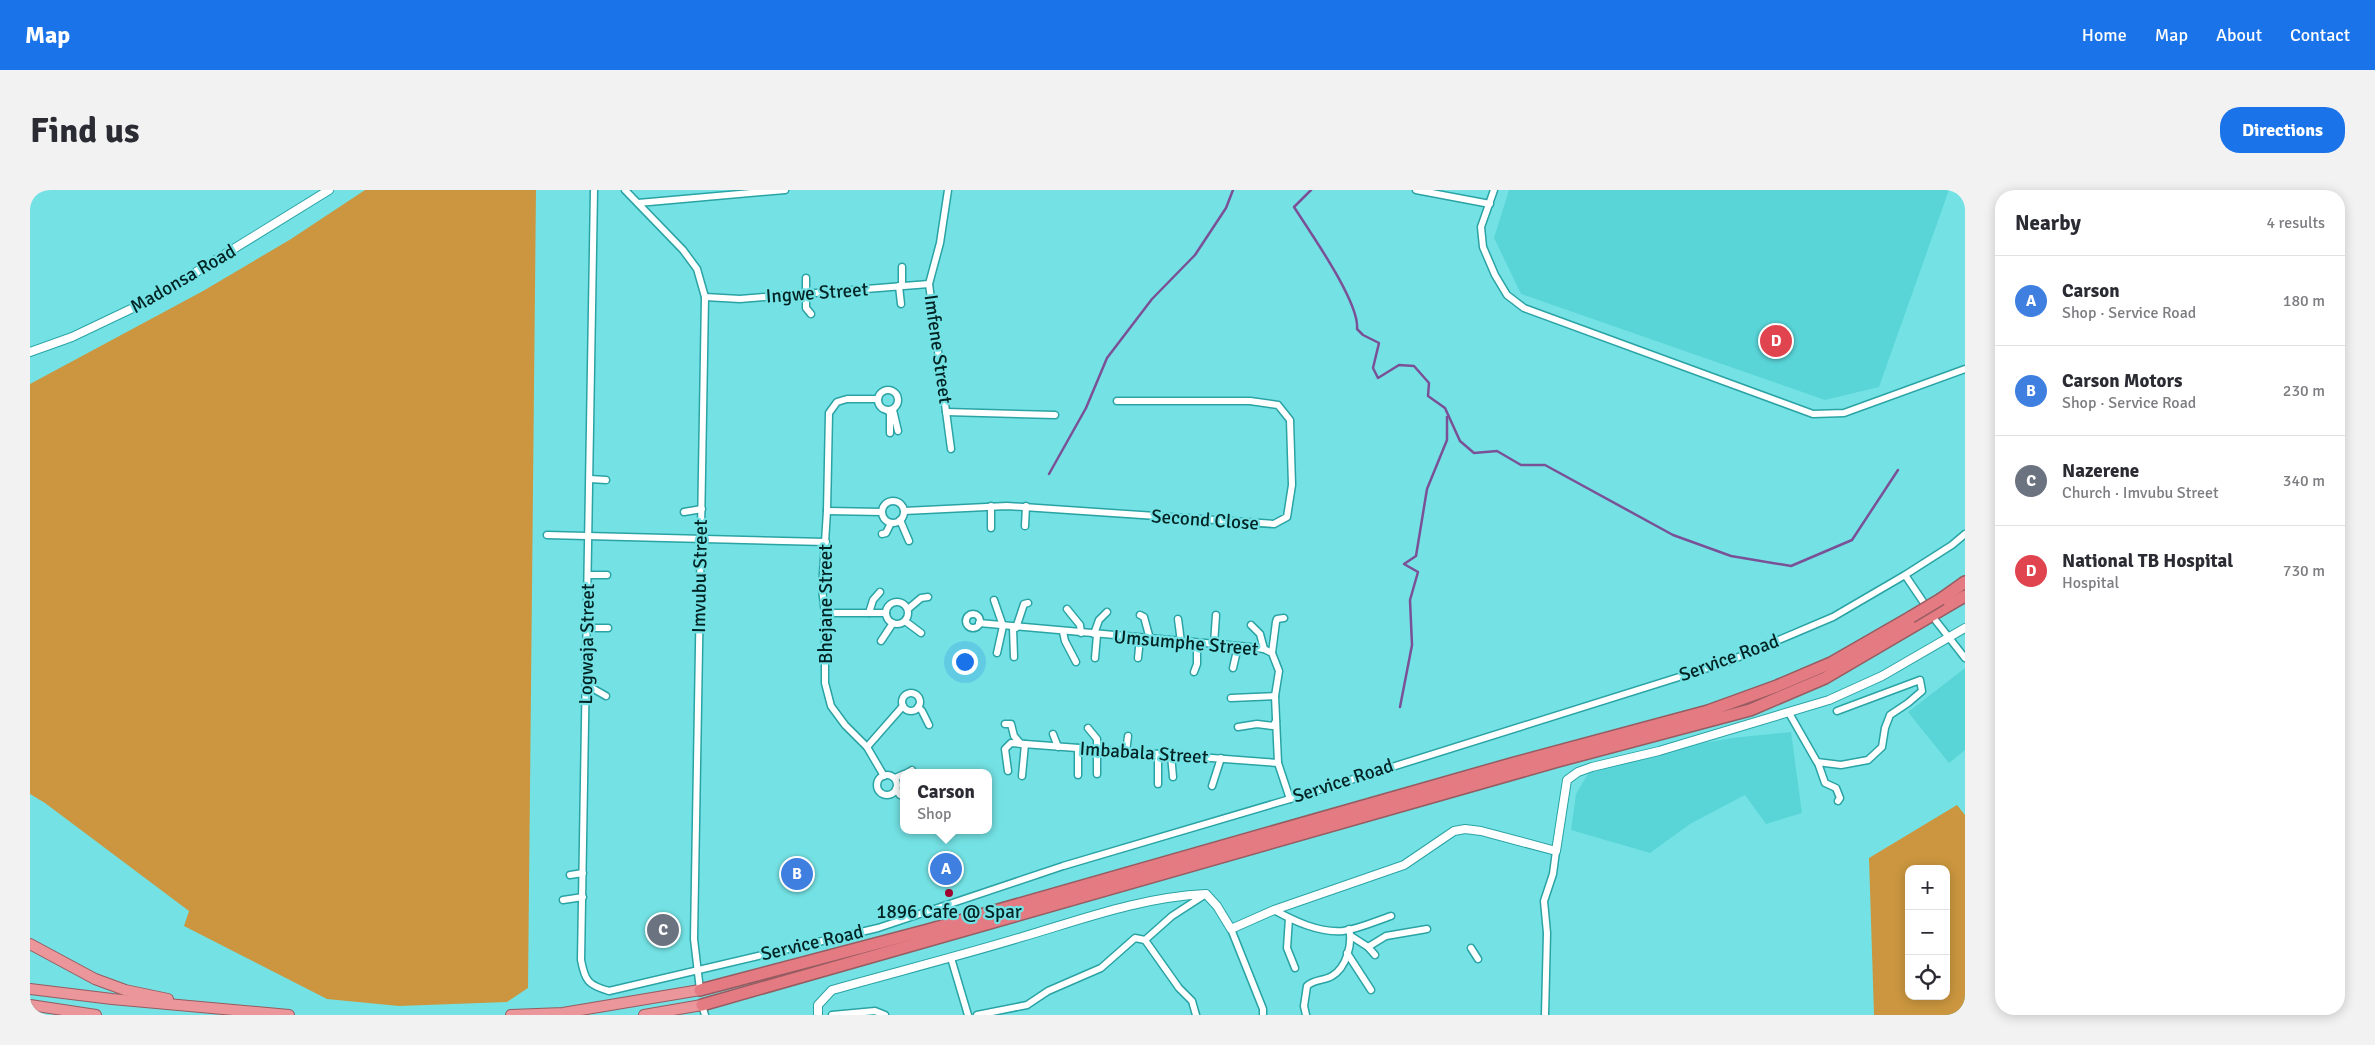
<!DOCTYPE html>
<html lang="en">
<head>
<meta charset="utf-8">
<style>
	:root { --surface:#fff; --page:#f2f2f3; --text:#2b2b33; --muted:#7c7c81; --line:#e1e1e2; --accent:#1a73e8 }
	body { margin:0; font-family:Signika,sans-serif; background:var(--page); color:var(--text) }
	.controls { position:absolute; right:15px; bottom:15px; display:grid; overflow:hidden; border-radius:10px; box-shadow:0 2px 12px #0003 }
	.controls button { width:45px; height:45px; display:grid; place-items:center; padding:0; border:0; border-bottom:1px solid var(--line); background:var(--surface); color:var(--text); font:25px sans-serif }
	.you { position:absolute; left:934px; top:471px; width:18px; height:18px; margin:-12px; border:4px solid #fff; border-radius:50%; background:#1a73e8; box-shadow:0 0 0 8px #1a73e833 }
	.badge { display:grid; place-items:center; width:32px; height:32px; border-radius:50%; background:var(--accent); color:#fff; font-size:16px; font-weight:700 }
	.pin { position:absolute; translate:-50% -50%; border:2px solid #fff; box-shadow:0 1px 5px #0006 }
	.popup { position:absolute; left:870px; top:579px; width:92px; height:65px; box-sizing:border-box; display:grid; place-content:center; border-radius:10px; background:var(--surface); filter:drop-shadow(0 1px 4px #0005); font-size:16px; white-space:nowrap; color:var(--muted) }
	.popup b { font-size:19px; color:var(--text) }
	.popup::after { content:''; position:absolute; left:50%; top:100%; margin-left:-10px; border:10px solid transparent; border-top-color:var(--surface) }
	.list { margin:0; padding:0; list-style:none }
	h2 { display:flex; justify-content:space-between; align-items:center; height:65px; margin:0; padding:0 20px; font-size:21px }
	h2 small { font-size:16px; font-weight:400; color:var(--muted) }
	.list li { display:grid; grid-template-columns:32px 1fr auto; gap:15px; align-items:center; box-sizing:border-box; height:90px; padding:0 20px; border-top:1px solid var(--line) }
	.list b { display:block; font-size:19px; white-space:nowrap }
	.list p { margin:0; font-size:16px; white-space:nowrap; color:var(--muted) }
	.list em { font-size:16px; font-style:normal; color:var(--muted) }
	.icon { flex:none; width:28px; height:28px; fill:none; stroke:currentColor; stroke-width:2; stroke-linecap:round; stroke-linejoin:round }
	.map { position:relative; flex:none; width:1935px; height:825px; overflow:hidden; border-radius:20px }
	header { display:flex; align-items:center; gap:30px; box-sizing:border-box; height:70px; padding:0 25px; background:var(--accent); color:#fff }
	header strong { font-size:24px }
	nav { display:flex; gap:28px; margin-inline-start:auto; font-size:18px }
	.intro { display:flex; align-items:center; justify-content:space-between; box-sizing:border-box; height:120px; padding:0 30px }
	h1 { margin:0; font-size:35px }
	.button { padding:12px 22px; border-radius:20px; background:var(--accent); color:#fff; font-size:18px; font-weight:700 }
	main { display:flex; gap:30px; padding:0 30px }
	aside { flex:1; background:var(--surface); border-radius:20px; box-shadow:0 2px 12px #0003 }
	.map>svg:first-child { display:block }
	.built { fill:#59d5d8 }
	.green { fill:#cb963f; fill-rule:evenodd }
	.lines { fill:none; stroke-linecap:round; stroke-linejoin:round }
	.stream { stroke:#7a5197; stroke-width:2.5 }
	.minor-casing { stroke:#2aa3a5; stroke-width:9 }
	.tertiary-casing { stroke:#2aa3a5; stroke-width:10 }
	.trunk-casing { stroke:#955c61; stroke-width:12 }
	.motorway-casing { stroke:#955c61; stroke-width:14 }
	.minor { stroke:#fff; stroke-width:6 }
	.tertiary { stroke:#fff; stroke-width:8 }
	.trunk { stroke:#ea969b; stroke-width:10 }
	.motorway { stroke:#e57b82; stroke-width:11 }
	.motorway-bridge-casing { stroke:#955c61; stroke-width:14; stroke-linecap:butt }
	.motorway-bridge { stroke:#e57b82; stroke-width:11 }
	.poi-dot { fill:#a2032f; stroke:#74e2e4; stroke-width:2 }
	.labels { text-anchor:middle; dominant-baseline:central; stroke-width:4.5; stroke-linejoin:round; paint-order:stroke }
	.street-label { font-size:19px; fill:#002324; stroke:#74e2e4 }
	.poi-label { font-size:19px; fill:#002324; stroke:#74e2e4 }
</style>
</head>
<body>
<header>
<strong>Map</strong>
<nav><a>Home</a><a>Map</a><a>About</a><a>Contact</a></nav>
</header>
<div class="intro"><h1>Find us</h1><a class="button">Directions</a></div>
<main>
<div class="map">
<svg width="1935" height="825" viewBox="0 0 1935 825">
	<rect width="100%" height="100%" fill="#74e2e4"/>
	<g class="built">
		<path d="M1479,0H1919L1849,197L1795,210L1491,104L1464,48Z"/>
		<path d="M1935,478V560L1919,573L1878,522Z"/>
		<path d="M1761,542L1772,623L1736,634L1715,605L1660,634L1620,663L1541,640L1546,604L1562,577L1629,561L1702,548Z"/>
	</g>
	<g class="green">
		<path d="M335,0H506L498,798L477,812L369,816L297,809L154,736L159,721L15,613L0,604V194L173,101L261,49Z"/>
		<path d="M1927,615L1935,625V825H1844L1839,668ZM1879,679H1916V806H1879Z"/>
	</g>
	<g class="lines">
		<g class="stream">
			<path d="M1281,0L1264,17C1280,42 1330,113 1327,139L1333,145L1349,153L1343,178L1348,188L1369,175L1384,176L1399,193L1398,206L1415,218L1430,251L1444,263L1467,261L1491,275H1515L1643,345L1701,366L1761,376L1822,350L1868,280"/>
			<path d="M1019,284L1056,218L1077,168L1122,109L1165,65L1196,18L1203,0"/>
			<path d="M1370,517L1382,455L1380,410L1388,382L1374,374L1386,366L1397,299L1417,250V227"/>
		</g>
		<g class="minor-casing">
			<g id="minor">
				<path d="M564,0L551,770C555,791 558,795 579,801L848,738L1033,676L1260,609L1697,472L1803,427L1875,385L1922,355L1935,344"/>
				<path d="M595,0L653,60L667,79L675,107L664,749L670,800"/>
				<path d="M918,0L910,53L899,94L921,259"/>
				<path d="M1386,0L1460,14"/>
				<path d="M1464,0L1451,37L1453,57L1465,85L1477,105L1494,118L1783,224L1814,223L1935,179"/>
				<path d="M608,13L755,0"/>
				<path d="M776,88V118L781,124"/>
				<path d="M869,96L871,114"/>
				<path d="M872,96V77"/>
				<path d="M675,107L710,109L899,94"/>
				<circle cx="858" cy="210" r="10"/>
				<path d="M848,209H817L807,212L799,223L797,321L792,399L795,423V493L801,516L815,535L837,557L854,586"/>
				<path d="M857,220L860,223V243"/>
				<path d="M863,220L868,241"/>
				<path d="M916,222L1025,225"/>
				<path d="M560,289L576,290"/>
				<circle cx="863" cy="322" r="11"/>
				<path d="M797,321L852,322"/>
				<path d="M874,321L977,316L1244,334L1257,327L1262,295L1260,230L1248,215L1220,211H1087"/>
				<path d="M654,322L672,319"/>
				<path d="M870,330L879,351"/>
				<path d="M995,336L996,316"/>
				<path d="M961,338V316"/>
				<path d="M852,344L856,343L861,333"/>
				<path d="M517,345L796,352"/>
				<path d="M558,385H577"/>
				<path d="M1875,385L1898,419"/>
				<path d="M964,410L973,436L967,463"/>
				<circle cx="867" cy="423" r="11"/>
				<path d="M878,419L891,408L898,407"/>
				<path d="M1037,419L1050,435L1051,443"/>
				<path d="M795,423H856"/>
				<path d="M839,423L843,410L850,402"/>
				<circle cx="943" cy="431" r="7"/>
				<path d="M1110,425L1114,427L1120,449"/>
				<path d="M1148,429L1151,452"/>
				<path d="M875,431L891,443"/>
				<path d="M1906,431L1935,468"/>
				<path d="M949,433L1220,457L1234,459L1242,463L1249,481L1245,506L1248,573L1260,609"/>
				<path d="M1221,435L1230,444L1234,459"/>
				<path d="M557,438H578"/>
				<path d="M983,438L984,467"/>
				<path d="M986,438L994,414L998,413"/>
				<path d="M1033,442L1035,451L1046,472"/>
				<path d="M1064,444L1069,430L1077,422"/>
				<path d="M851,451L863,433"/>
				<path d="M1184,454L1186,425"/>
				<path d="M1242,463L1246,432L1247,429L1254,428"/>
				<path d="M1065,468L1067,445"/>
				<path d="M1108,468L1110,448"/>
				<path d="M1203,478L1208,456"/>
				<path d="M1164,482L1167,474V453"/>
				<path d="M556,498H562L576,506"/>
				<circle cx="881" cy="512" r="9"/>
				<path d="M1201,508L1245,506"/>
				<path d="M888,517L892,521L899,535"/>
				<path d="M1759,523L1787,572L1811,575L1838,570L1852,557L1855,538L1860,525L1878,513L1892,501L1890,490L1807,521"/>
				<path d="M975,534H981L984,546L991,554"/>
				<path d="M1208,537L1227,534L1243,536L1246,531"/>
				<path d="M1058,538L1067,549V584"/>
				<path d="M1023,544L1028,557"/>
				<path d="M837,557L873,516"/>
				<path d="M1096,562L1098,546"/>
				<path d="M1141,565L1143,587"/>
				<path d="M1788,573L1795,593L1806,598L1810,608L1808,611"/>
				<path d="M978,581L975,559L981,553L1248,573"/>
				<path d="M877,583L882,580"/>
				<path d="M1048,585V558"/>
				<circle cx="857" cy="595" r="10"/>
				<path d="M992,586L995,554"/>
				<path d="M865,588L874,584"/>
				<path d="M1128,594V564"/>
				<path d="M1182,596L1191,568"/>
				<path d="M866,599L870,605L874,606"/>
				<path d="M540,685L553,683"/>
				<path d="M533,710L553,707"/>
				<path d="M1244,720C1264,731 1289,743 1313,741C1329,739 1346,731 1361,726"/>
				<path d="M1259,728L1257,758L1265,778"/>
				<path d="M1201,739L1233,819V825"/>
				<path d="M1321,746L1338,757L1345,765"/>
				<path d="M1115,750L1149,798L1162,811L1166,825"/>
				<path d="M1338,757L1356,746L1397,739"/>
				<path d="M1441,758L1448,769"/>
				<path d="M1317,763L1341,800"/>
				<path d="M921,768L938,825"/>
				<path d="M672,815L675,825"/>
				<path d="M802,825L845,821L855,825"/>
				<path d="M947,825L997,815L1018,801L1071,778L1105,748L1115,750L1142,726L1176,704"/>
				<path d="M1276,825L1274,816L1277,796C1284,789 1294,791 1302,786C1316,778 1323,754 1319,739"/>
				<path d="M1515,825L1517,743L1514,711L1523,684L1526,661"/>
			</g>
		</g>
		<g class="tertiary-casing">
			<g id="tertiary">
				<path d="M0,162L42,147L124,108L299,0"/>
				<path d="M788,825V815L802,800C866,782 929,766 992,747C1053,729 1112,707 1176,704L1187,716L1201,739L1244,720L1374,675L1424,641L1435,639L1451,641L1526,661L1537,590L1548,582L1562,577L1629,561L1799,510L1852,486L1935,438"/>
			</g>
		</g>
		<g class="trunk-casing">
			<g id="trunk">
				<path d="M0,754L65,789L95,800L138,809"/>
				<path d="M0,799L82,809L259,825"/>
				<path d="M0,815L66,825"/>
				<path d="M481,825L533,823L670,800"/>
				<path d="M614,825L672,815"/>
			</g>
		</g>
		<g class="motorway-casing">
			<g id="motorway">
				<path d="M1911,409L1935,392"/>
				<path d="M670,800L898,740L1481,574L1678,521L1747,496L1801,473L1881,427"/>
				<path d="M672,815L1528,571L1720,520L1795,488L1935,406"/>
			</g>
		</g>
		<use href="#minor" class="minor"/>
		<use href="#tertiary" class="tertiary"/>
		<use href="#trunk" class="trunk"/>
		<use href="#motorway" class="motorway"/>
		<g class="motorway-bridge-casing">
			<path id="motorway-bridge" d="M1881,427L1911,409"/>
		</g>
		<use href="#motorway-bridge" class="motorway-bridge"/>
	</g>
	<circle class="poi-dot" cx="919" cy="703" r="5"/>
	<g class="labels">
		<g class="street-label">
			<text transform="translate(153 89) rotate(-30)">Madonsa Road</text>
			<text transform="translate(787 103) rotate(-4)">Ingwe Street</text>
			<text transform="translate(908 159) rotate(82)">Imfene Street</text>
			<text transform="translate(1175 330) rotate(4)">Second Close</text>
			<text transform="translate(670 386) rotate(-89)">Imvubu Street</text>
			<text transform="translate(796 414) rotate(-90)">Bhejane Street</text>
			<text transform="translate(1156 453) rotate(5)">Umsumphe Street</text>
			<text transform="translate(557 454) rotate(-89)">Logwaja Street</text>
			<text transform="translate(1699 468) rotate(-20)">Service Road</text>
			<text transform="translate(1114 563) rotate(4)">Imbabala Street</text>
			<text transform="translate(1313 591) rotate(-18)">Service Road</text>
			<text transform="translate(782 753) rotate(-13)">Service Road</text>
		</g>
		<g class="poi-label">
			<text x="919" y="722">1896 Cafe @ Spar</text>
		</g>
	</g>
</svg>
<div class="controls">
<button>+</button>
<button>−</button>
<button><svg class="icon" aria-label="locate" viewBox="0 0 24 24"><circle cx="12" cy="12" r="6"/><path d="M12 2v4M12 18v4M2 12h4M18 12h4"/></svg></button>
</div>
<div class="you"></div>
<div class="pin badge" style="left:916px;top:679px;background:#3f7fe0">A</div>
<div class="popup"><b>Carson</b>Shop</div>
<div class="pin badge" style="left:767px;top:684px;background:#3f7fe0">B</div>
<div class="pin badge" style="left:633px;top:740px;background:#6b7280">C</div>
<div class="pin badge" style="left:1746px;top:151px;background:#e0444e">D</div>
</div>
<aside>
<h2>Nearby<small>4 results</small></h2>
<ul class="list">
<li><span class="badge" style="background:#3f7fe0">A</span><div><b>Carson</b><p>Shop · Service Road</p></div><em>180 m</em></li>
<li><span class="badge" style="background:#3f7fe0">B</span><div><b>Carson Motors</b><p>Shop · Service Road</p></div><em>230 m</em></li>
<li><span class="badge" style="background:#6b7280">C</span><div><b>Nazerene</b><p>Church · Imvubu Street</p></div><em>340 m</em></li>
<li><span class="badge" style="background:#e0444e">D</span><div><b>National TB Hospital</b><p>Hospital</p></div><em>730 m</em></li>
</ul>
</aside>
</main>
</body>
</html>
